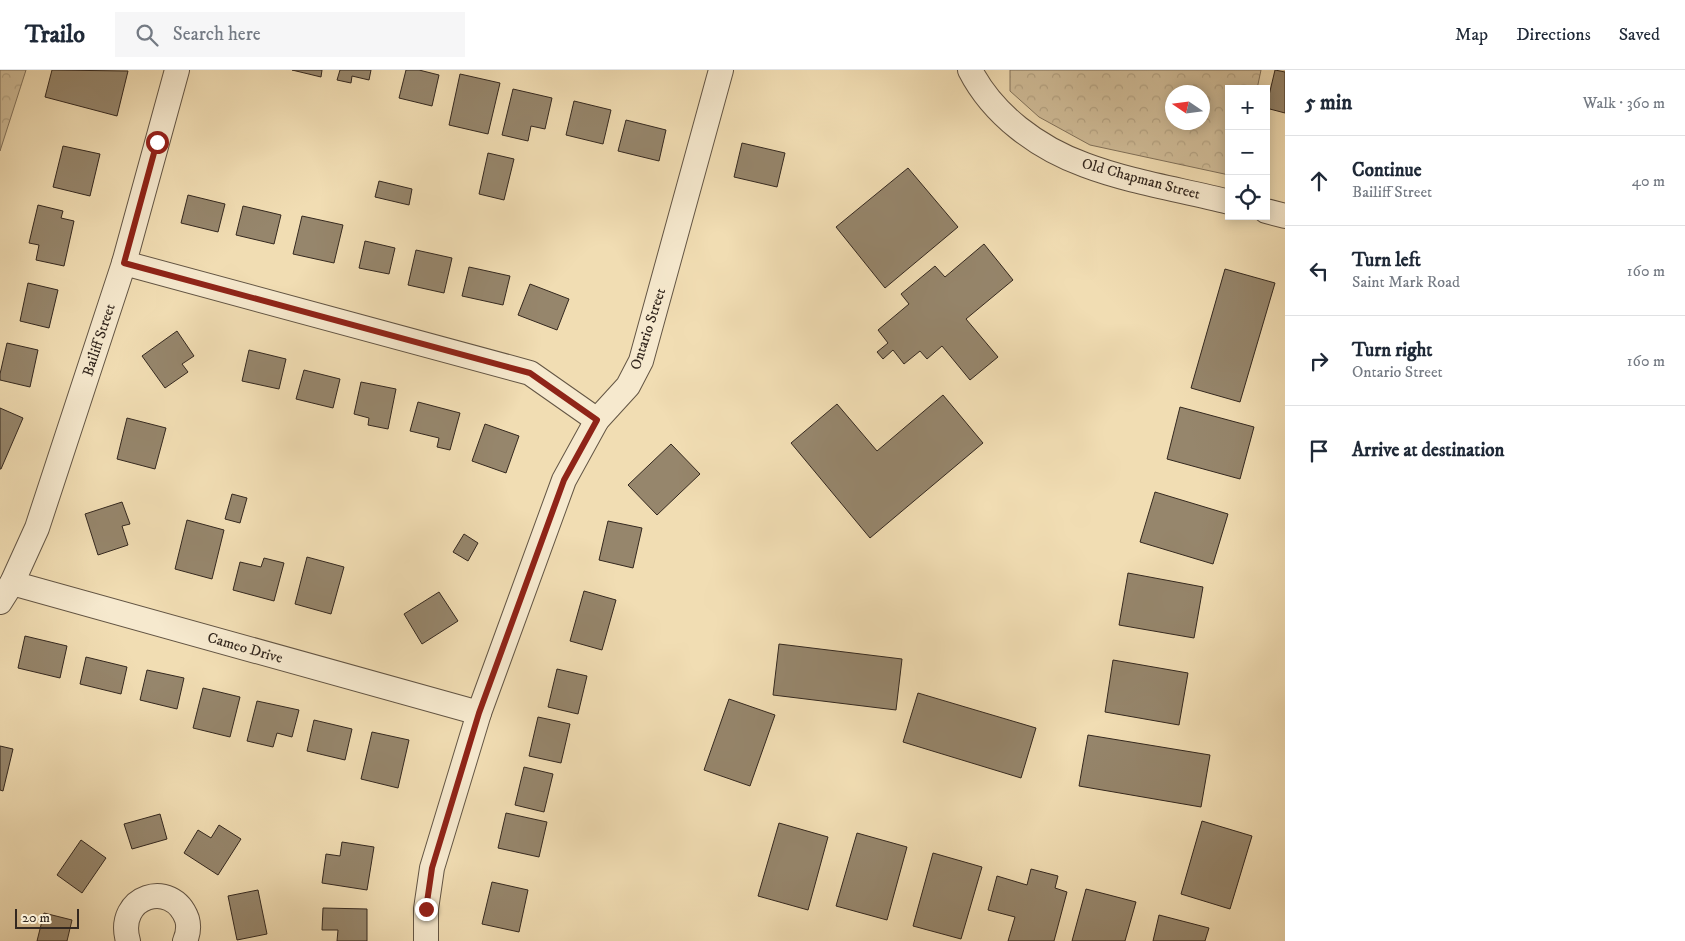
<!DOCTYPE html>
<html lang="en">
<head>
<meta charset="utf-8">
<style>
	:root { --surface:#fff; --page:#f6f6f7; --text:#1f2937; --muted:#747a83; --line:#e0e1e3 }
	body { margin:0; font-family:"IM FELL DW Pica",serif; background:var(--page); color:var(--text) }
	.controls { position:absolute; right:15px; top:15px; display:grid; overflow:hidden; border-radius:0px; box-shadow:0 2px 12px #0003 }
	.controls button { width:45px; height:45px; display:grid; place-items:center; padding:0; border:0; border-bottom:1px solid var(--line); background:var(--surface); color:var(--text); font:25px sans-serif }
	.compass { position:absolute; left:1165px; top:15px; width:45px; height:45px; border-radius:50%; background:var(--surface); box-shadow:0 2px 12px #0003; rotate:283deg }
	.scale { position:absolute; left:15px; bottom:12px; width:64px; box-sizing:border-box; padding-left:5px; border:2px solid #34281f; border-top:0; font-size:14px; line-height:18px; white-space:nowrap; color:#34281f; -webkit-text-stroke:4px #f6e9ce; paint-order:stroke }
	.stop { position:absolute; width:15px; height:15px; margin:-11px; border:4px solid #8f2418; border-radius:50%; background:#fff }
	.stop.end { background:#8f2418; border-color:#fff; box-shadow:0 1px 5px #0008 }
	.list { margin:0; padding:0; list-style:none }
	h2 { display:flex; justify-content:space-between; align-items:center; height:65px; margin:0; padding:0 20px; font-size:21px }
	h2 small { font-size:16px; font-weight:400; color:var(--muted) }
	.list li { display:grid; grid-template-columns:32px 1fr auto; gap:15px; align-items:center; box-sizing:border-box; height:90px; padding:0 20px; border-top:1px solid var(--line) }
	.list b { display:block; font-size:19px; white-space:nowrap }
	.list p { margin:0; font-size:16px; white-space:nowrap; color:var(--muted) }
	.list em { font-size:16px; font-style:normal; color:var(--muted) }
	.icon { flex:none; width:28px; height:28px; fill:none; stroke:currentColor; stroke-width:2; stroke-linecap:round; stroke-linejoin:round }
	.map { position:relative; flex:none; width:1285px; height:871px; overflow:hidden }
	header { display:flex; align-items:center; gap:30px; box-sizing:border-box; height:70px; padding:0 25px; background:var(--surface); border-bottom:1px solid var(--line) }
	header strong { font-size:24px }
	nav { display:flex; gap:28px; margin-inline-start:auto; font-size:18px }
	.search { width:350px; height:45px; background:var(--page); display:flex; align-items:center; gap:12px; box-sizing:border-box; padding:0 18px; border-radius:0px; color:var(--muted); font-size:19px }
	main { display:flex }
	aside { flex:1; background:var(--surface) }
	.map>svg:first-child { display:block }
	.forest { fill:url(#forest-crowns); stroke:#82735c; fill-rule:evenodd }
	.building { fill:#96866c; stroke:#34281f }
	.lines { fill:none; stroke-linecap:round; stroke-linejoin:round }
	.street-casing { stroke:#635544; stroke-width:26 }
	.street { stroke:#f6e9ce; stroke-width:24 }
	.route { stroke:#8f2418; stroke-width:6 }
	.labels { text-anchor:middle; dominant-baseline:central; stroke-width:4.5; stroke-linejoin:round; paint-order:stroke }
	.street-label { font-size:15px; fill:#34281f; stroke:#f6e9ce }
</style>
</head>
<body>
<header>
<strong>Trailo</strong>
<div class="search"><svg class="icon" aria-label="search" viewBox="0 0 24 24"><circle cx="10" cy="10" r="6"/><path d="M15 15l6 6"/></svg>Search here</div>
<nav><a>Map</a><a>Directions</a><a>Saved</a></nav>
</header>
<main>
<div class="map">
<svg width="1285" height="871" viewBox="0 0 1285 871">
	<defs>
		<pattern id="forest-crowns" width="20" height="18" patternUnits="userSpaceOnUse" patternTransform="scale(1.25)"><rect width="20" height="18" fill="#d1be9a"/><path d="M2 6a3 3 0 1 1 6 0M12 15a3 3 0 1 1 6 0" fill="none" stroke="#b4a384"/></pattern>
	</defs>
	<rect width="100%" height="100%" fill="#f1ddb3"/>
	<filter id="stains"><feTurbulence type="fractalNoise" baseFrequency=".004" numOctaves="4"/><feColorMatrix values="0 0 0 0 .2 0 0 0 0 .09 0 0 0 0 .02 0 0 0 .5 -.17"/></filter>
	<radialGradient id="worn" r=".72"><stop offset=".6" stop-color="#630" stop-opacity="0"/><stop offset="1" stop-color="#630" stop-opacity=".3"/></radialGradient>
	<g class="forest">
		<path d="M0,0H26L0,81Z"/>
		<path d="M1010,0H1261L1257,19H1229V105L1090,75L1039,47L1010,21ZM1172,22H1202V52H1172Z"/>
	</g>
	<g class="building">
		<path d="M52,0L128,1L117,46L45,27Z"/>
		<path d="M292,0H322L321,7Z"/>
		<path d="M340,0H371L369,10L352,6L351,13L337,10Z"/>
		<path d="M406,0H419L439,5L432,36L399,28Z"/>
		<path d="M1275,0L1285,2V43L1266,38Z"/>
		<path d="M460,4L500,13L488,64L449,55Z"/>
		<path d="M513,19L552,28L545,59L531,56L528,71L502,65Z"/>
		<path d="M574,31L611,40L603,74L566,65Z"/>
		<path d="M626,50L666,60L659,91L618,81Z"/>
		<path d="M742,73L785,83L777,117L734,107Z"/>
		<path d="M63,76L100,84L90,126L53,117Z"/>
		<path d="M488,83L514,89L504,130L479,124Z"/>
		<path d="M908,98L958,157L885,218L836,157Z"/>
		<path d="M379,111L412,119L409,135L375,127Z"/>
		<path d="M188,125L225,134L218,162L181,153Z"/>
		<path d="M38,135L63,141L61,148L74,151L64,196L36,190L39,175L29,173Z"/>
		<path d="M243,136L281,145L274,174L236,165Z"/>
		<path d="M302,146L343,155L334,193L293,184Z"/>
		<path d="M365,171L395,178L389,204L359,198Z"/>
		<path d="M984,174L1013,210L966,249L998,287L970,310L942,276L927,289L920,281L904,294L893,280L883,289L877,282L888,273L878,260L909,234L901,224L935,196L945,207Z"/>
		<path d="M416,180L452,188L444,223L408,215Z"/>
		<path d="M469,197L510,206L503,235L462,226Z"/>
		<path d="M1225,199L1275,213L1240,332L1191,318Z"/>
		<path d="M28,213L58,220L49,258L20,251Z"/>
		<path d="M530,214L569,229L557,260L518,245Z"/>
		<path d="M177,261L194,286L182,294L188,302L165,318L142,286Z"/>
		<path d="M7,273L38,280L30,317L0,310V304Z"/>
		<path d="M249,280L286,289L279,319L242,311Z"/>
		<path d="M304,300L340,309L333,338L296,329Z"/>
		<path d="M361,312L396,319L388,359L368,355L369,348L354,344Z"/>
		<path d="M943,325L983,373L870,468L791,373L837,334L877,381Z"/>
		<path d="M418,332L460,343L450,380L437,377L439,368L410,361Z"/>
		<path d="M1180,337L1254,357L1240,409L1167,389Z"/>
		<path d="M0,338L23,348L1,399H0Z"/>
		<path d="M127,348L166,358L155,399L117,389Z"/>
		<path d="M485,354L519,366L506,403L472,391Z"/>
		<path d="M671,374L700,404L657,445L628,415Z"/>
		<path d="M1155,422L1228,444L1213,494L1140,472Z"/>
		<path d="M232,424L247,428L240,453L225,449Z"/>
		<path d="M122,432L130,454L122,456L128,475L98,485L85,444Z"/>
		<path d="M187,450L224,460L212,509L175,499Z"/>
		<path d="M608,451L642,458L633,498L599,490Z"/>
		<path d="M464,464L478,473L468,491L453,482Z"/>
		<path d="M307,487L344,497L331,544L295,534Z"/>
		<path d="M264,488L284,493L274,531L233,520L240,492L261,497Z"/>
		<path d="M1128,503L1203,517L1194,568L1119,555Z"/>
		<path d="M584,521L616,530L602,580L570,571Z"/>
		<path d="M439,522L458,551L422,574L404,544Z"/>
		<path d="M25,566L67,576L60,608L18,598Z"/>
		<path d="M779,574L902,589L896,640L773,625Z"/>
		<path d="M86,587L127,597L121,624L80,614Z"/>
		<path d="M1113,590L1188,603L1179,655L1105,642Z"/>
		<path d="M557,599L587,606L578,644L548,637Z"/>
		<path d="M147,600L184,608L177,639L140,630Z"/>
		<path d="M203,618L240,627L230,667L193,658Z"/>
		<path d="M918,623L1036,658L1021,708L903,672Z"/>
		<path d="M729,629L775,645L750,716L704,700Z"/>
		<path d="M257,631L299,640L292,667L277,663L273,677L247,671Z"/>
		<path d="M538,647L570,654L561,693L529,686Z"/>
		<path d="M314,650L352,659L345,690L307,681Z"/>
		<path d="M372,662L409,670L398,718L361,709Z"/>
		<path d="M1088,665L1210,685L1201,737L1079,716Z"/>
		<path d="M0,676L13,679L3,721L0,720Z"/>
		<path d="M524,697L553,704L544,742L515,735Z"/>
		<path d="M506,743L547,752L539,787L498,778Z"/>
		<path d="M160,744L167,769L132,779L124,754Z"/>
		<path d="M1202,751L1252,766L1230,839L1181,824Z"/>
		<path d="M779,753L828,767L808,840L758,826Z"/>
		<path d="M219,755L241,769L218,805L184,783L198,760L211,768Z"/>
		<path d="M857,763L907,777L887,850L836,836Z"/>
		<path d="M81,770L106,788L82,823L57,805Z"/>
		<path d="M342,772L374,777L367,820L322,813L326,784L340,786Z"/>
		<path d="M933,783L982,797L961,869L913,856Z"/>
		<path d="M1031,799L1058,806L1055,818L1067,822L1054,871H1008L1015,847L988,840L997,806L1027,815Z"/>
		<path d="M492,812L528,820L519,862L482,854Z"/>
		<path d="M1086,819L1136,832L1125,871H1072Z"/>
		<path d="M258,820L267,864L237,870L228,826Z"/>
		<path d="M323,838L367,839V871H337L338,860H322Z"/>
		<path d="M44,843L72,850L67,871H37Z"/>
		<path d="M1159,845L1209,858L1205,871H1153Z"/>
	</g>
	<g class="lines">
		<g class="street-casing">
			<g id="street">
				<path d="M970,0C993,45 1038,78 1085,95C1130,112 1182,120 1229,132"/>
				<path d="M1266,141L1285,146"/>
				<path d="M124,193L530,303L597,350"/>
				<path d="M12,513L479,643"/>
				<path d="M0,532L12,513L37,458L124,193L177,0"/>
				<path d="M128,871C115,826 172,808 187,849C189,856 188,864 185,871"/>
				<path d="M426,871V839L432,798L479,643L564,410L597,350L628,316L641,291L721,0"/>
			</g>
		</g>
		<use href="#street" class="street"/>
	</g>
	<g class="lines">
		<path class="route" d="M157,72L124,193L530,303L597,350L564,410L479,643L432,798L426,839"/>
	</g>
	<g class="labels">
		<g class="street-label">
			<text transform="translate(1141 109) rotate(15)">Old Chapman Street</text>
			<text transform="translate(648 259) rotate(-72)">Ontario Street</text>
			<text transform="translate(99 270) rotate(-72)">Bailiff Street</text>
			<text transform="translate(245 578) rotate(16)">Cameo Drive</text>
		</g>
	</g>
	<rect width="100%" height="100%" filter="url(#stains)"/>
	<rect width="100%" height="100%" fill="url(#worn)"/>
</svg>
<div class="controls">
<button>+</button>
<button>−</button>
<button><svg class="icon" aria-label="locate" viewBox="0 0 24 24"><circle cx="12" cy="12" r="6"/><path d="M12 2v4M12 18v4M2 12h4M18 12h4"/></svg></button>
</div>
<svg class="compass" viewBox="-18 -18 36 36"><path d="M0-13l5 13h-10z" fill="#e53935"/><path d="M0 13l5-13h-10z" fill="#747a83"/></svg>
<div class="scale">20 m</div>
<div class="stop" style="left:157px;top:72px"></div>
<div class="stop end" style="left:426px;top:839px"></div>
</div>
<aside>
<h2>5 min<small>Walk · 360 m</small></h2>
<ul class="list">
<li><svg class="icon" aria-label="ahead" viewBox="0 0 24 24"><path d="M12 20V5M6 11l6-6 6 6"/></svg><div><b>Continue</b><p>Bailiff Street</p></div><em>40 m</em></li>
<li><svg class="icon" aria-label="left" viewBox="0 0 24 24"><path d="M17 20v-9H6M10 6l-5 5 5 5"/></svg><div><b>Turn left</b><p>Saint Mark Road</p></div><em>160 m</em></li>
<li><svg class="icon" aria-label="right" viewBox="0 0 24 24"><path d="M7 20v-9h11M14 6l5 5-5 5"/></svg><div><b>Turn right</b><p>Ontario Street</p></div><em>160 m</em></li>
<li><svg class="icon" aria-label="arrive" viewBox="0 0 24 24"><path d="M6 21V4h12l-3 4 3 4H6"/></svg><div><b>Arrive at destination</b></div></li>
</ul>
</aside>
</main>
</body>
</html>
